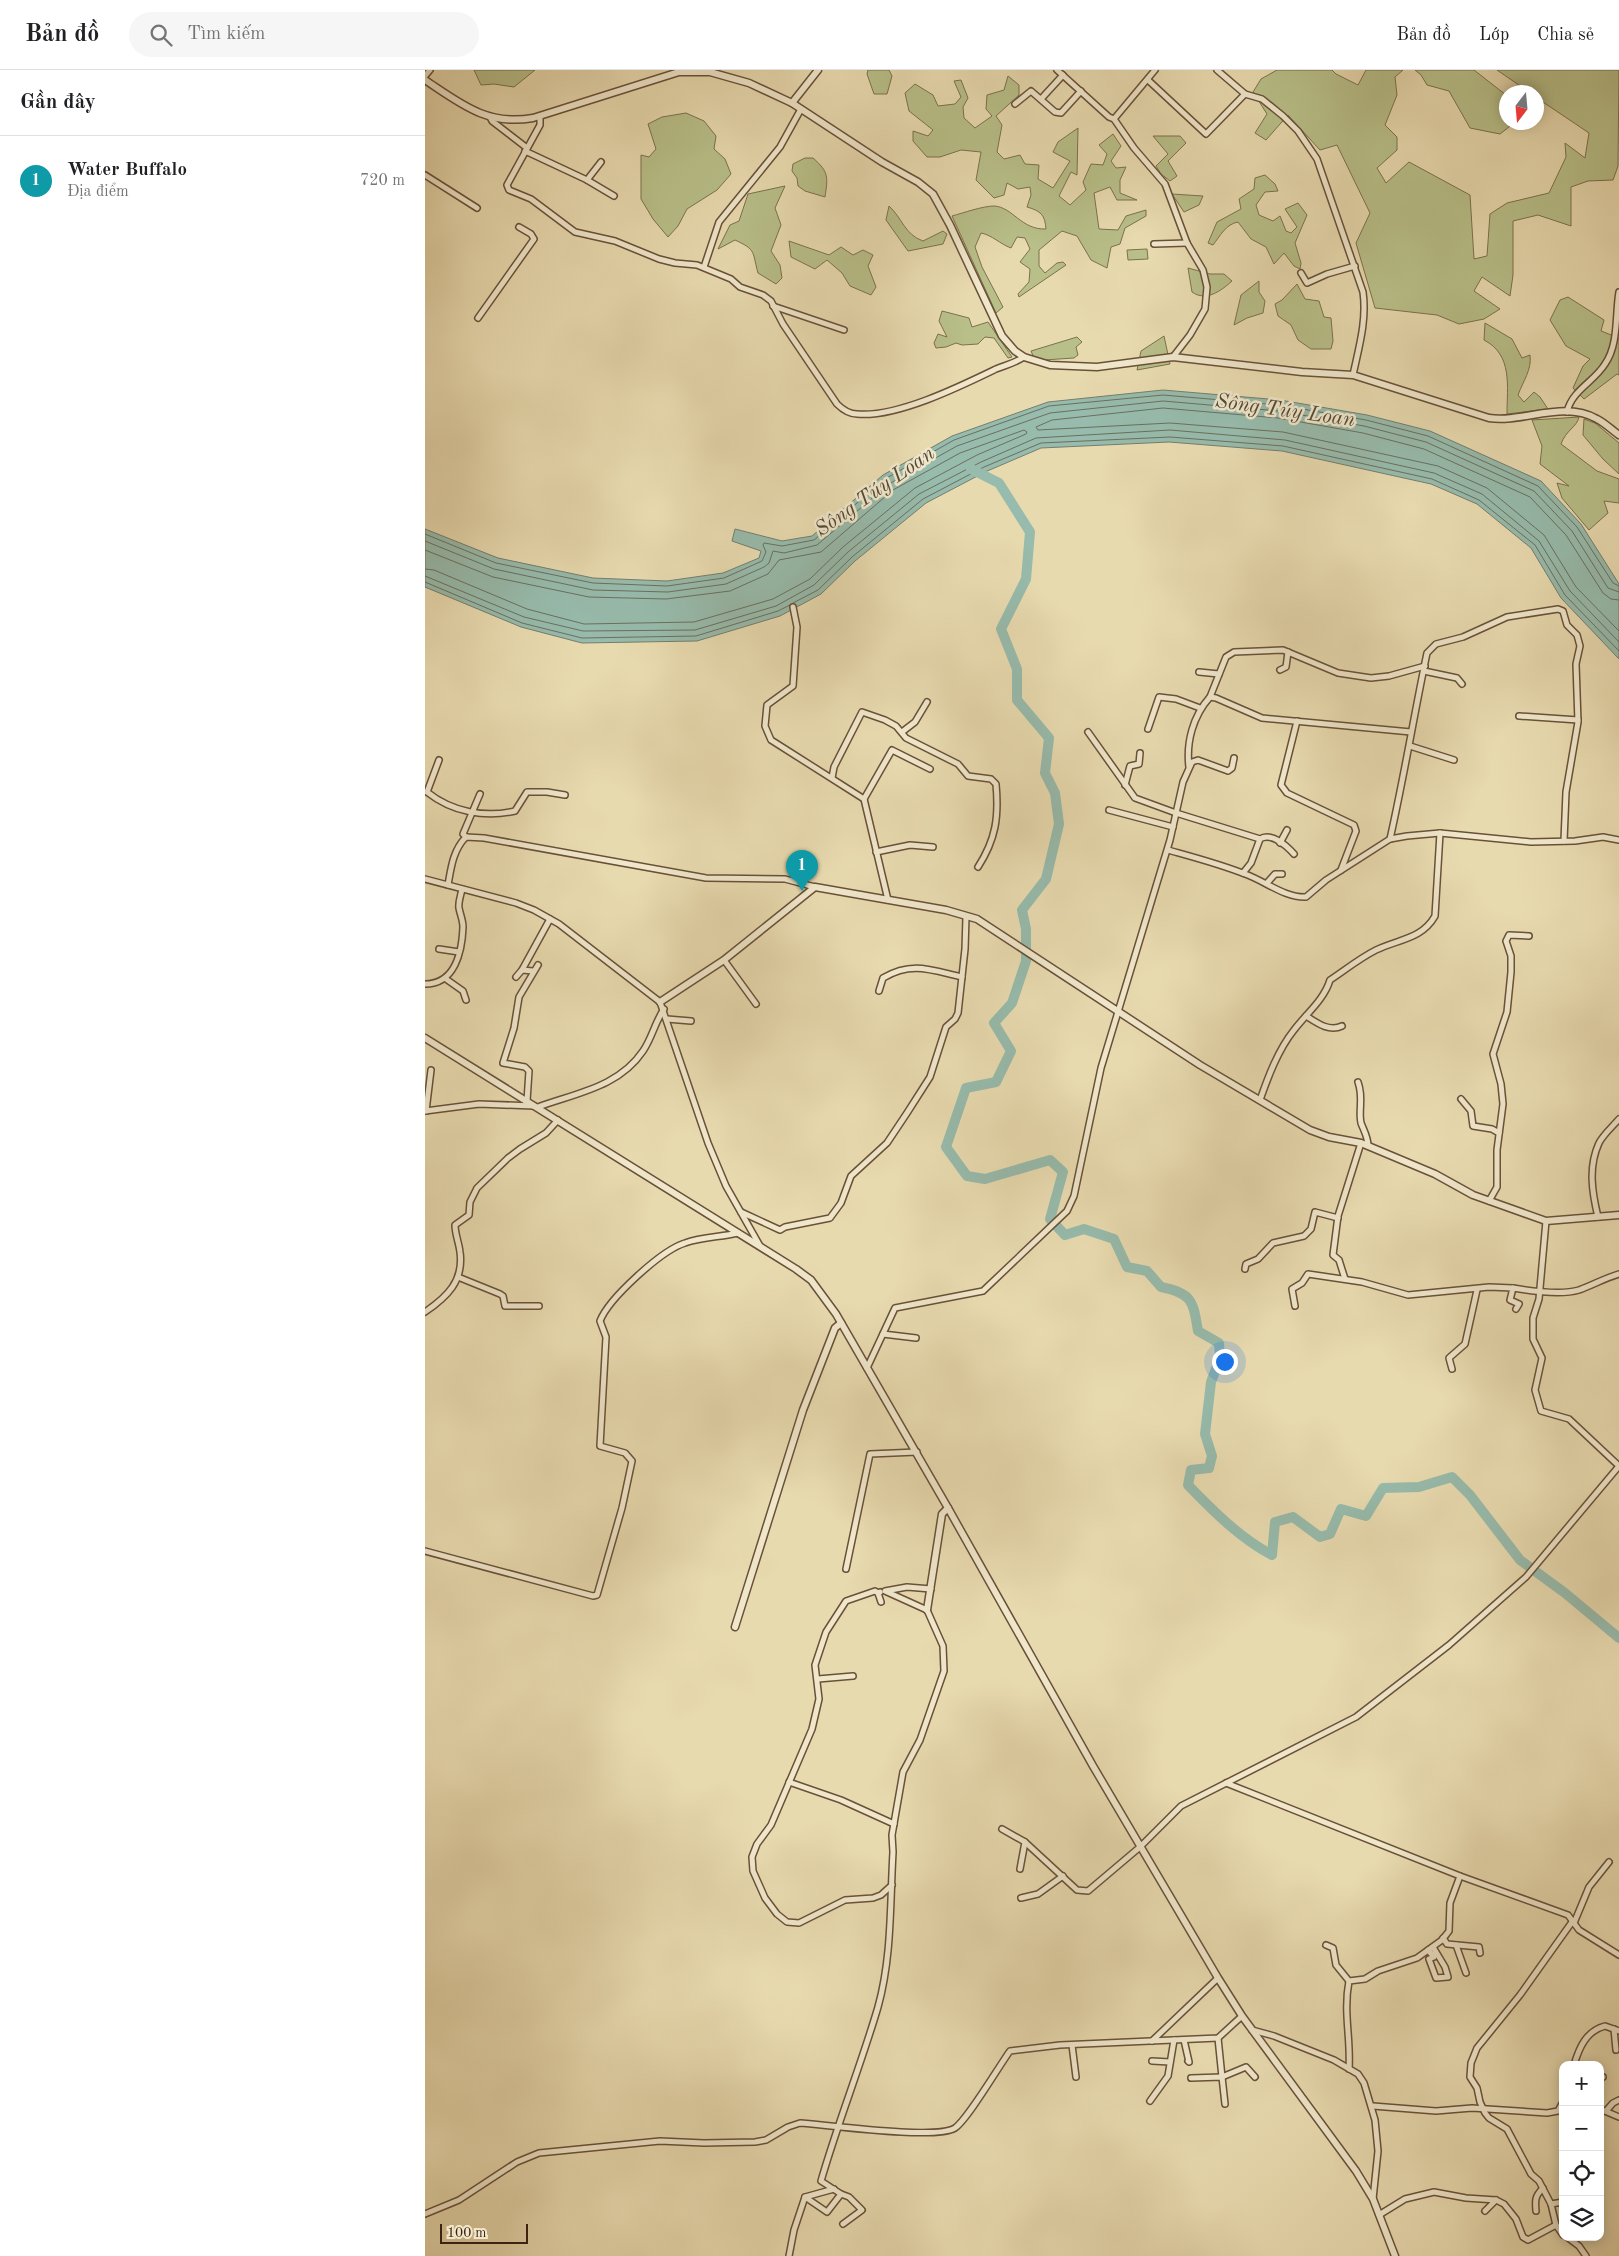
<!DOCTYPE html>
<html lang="vi">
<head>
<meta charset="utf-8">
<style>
	:root { --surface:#fff; --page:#f6f6f6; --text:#202124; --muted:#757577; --line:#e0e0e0; --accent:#8f2418 }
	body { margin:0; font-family:"Old Standard TT",serif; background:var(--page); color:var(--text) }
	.controls { position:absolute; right:15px; bottom:15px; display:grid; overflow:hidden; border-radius:10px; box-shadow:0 2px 12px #0003 }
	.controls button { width:45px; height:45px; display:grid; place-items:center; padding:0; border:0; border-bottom:1px solid var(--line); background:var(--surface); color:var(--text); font:25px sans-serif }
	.compass { position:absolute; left:1074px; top:15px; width:45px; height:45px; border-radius:50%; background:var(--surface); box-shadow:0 2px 12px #0003; rotate:196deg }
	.scale { position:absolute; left:15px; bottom:12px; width:88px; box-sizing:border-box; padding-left:5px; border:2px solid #3f2312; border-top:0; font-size:14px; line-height:18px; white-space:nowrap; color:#3f2312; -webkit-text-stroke:4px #f0e7cb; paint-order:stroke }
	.you { position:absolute; left:799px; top:1291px; width:18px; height:18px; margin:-12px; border:4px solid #fff; border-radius:50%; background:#1a73e8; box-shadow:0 0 0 8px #1a73e833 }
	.badge { display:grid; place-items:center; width:32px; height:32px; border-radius:50%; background:var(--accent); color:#fff; font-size:16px; font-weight:700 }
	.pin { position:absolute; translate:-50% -41px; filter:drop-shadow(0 1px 2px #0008) }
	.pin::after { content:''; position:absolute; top:26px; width:18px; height:15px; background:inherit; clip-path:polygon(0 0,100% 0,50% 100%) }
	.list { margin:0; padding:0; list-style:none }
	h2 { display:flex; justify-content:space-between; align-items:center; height:65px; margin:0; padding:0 20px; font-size:21px }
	h2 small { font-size:16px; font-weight:400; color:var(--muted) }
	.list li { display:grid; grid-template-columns:32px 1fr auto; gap:15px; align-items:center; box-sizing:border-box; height:90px; padding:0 20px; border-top:1px solid var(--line) }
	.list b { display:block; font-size:19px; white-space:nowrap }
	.list p { margin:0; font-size:16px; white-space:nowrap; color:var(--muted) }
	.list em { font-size:16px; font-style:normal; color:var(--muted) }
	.icon { flex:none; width:28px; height:28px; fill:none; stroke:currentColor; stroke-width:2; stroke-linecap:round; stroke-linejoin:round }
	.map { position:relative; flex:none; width:1194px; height:2186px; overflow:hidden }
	header { display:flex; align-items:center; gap:30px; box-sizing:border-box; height:70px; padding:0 25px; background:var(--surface); border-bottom:1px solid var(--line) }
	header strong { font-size:24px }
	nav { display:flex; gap:28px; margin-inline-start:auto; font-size:18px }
	.search { width:350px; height:45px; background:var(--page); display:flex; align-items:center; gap:12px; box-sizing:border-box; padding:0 18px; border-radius:28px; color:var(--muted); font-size:19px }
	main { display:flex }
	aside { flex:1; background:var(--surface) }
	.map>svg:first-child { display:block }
	.green { fill:#b8bf89; stroke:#7c714e }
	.water { fill:#97bbac; stroke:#747e6e }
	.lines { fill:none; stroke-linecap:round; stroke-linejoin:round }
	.shore { stroke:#6b6f5f; stroke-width:1 }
	.river { stroke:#97bbac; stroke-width:10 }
	.minor-casing { stroke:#695139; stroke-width:8 }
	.tertiary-casing { stroke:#695139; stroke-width:9 }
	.minor { stroke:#f0e7cb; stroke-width:5 }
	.tertiary { stroke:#f0e7cb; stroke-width:6 }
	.labels { text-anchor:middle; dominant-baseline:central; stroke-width:5; stroke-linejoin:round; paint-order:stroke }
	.water-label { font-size:21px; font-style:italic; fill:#554938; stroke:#f0e7cb }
</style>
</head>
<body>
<header>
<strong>Bản đồ</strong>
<div class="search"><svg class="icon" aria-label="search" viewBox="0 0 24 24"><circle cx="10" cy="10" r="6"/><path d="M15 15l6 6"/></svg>Tìm kiếm</div>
<nav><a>Bản đồ</a><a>Lớp</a><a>Chia sẻ</a></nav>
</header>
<main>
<aside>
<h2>Gần đây<small></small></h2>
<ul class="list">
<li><span class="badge" style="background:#0f9aa8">1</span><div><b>Water Buffalo</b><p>Địa điểm</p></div><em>720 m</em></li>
</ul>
</aside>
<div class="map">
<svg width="1194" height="2186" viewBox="0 0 1194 2186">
	<rect width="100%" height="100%" fill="#e8daaf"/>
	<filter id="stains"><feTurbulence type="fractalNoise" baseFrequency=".004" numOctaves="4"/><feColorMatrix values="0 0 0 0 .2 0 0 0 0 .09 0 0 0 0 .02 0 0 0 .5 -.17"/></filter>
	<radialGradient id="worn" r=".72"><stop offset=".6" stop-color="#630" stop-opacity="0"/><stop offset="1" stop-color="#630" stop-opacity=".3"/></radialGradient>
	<g class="green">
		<path d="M49,0H110L89,17L69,14L56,15Z"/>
		<path d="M443,0H464L467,6L462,24H449L442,4Z"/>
		<path d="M852,0H907L911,4L933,15L941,0H978L970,7L972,25L960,55L972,67V80L952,98L961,113L984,92L1045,125L1049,189L1062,186L1065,144L1082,133L1124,123L1141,87L1140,73L1160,88L1164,63L1112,28V22H1104L1072,0H1194L1193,96L1188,110L1163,111L1146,117V156L1113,145L1088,151V205L1085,226L1057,207L1049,221L1075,239L1059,249L1034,254L1012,245L950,238L931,173L945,143L912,75L895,80L863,45L841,70L830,63L842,44L828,22L836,9Z"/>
		<path d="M990,0H1049L1081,25L1082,52L1089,53L1075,64L1045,58L1024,21L1002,15L996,5Z"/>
		<path d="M583,6L594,15V25L571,46L577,55L572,82L579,89L595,85L600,94L614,95L613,109L628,118L645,91L628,82L633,72L653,58L652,105L646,102L634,126L645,135L661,120L658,112L666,94L678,95L682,84L674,75L688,64L696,76L686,91L691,98L701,97L695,110V123L712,130H692L685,117L669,123L674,159L693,160L701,146L721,140V146L700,158L695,174L686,177L682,198L666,190L652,166L637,161L614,180V196L620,203L632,193L638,192L641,195L594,227L593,224L604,212L605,199L595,192L605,179L600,168L592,167L586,178C575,174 567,165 556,163L550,177L557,197L578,237L571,243L527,146C538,143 558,136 569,136C588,137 596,160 621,159C620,145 616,141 602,137L606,125L605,117L593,119L582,113L579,125L569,128L551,110L556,82L536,80L515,87H502L488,71V61L503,66L508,60L484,41L480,23L490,14L508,25L513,36L530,34L536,27L529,11L536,10L543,28L538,37L539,48L550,58L567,46L561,39L562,25L579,20Z"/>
		<path d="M261,43L279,51L291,66L289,79L300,89L306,104L292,120L262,139L253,156L243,167L228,149L216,129V85L224,87L231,79L223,54L237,47Z"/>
		<path d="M728,66H755L761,73L743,91L752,106L745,111L736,104L731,96L743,84Z"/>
		<path d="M380,88H388C404,102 403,107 400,127L380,121L373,116L372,108L367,101L368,94Z"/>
		<path d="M840,105L850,114L853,121L840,122L831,135L834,145L848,151L855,146L861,161L866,163L872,157L860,139L873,133L882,145L870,173L876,193L875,199L869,196L859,183L849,194L841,177L826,169L813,152C801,154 795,166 788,175L783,173L792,152L816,139L814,129L829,119L830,108Z"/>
		<path d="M360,116L350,138L356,155L346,181L355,195L357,208L351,214L333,203C327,182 332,180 310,170L293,179L305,155L314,151L323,124Z"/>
		<path d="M747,124L778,126L774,135L759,142Z"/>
		<path d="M464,136C478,149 479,164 498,171L518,161L522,164L518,174L483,181L461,150Z"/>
		<path d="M364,171L404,185L416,177L428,185L438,180L448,185L443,196L451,217L446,225L425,216L417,203L402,190L390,199L366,187Z"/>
		<path d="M722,179L723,189L703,190L702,180Z"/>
		<path d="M763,198L785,204H799L807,211C796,221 781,232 767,222Z"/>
		<path d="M834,211V222L840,231L838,243L822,248L809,255L816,225Z"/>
		<path d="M872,214L880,229L894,231L899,247L906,248L908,271L906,279H886L873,270L866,255L853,246L850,234L857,230Z"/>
		<path d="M1143,227L1179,250L1176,261L1194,268V305L1192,304L1159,329L1148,318L1158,296L1165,289L1141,276L1125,250L1135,230Z"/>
		<path d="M517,241L544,248L547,257L563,252L587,287L583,288L569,268L560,267L553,274L537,275L531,273L521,277L511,278L509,273L513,264L522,267L514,251Z"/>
		<path d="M1060,253L1087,269L1097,288L1105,285C1107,300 1098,311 1093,325L1099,332L1109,322L1115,327L1123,339L1082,344C1082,316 1088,285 1059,270Z"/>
		<path d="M739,266L745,294L712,300L716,281Z"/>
		<path d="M652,267L657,272L651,277L653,285L649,288L619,290L609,288L606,281Z"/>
		<path d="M1154,347C1152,357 1141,360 1136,374L1172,401L1194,409V433L1179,431L1183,443L1164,460L1137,428L1132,413L1144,416L1115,394L1117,376L1107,350Z"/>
		<path d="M1159,349L1170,353L1194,373V404L1178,389L1158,365Z"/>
	</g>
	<path class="water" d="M738,320L855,330L942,345L1005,361L1116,411L1156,454L1194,514V589L1136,528L1106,478L1052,434L1006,414L857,381L744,372L616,378L560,402L501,433L430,491L396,524L355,546L272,571L157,573L96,557L0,517V459L73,488L168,508L242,511L298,503L334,488L336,481L307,471L310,459L357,471L387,466L458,405L527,366L623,332Z"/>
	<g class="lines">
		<g class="shore">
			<path d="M0,464L71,493L168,513L242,516L299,508L337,491L341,482L338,475L339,473L357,476L389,470L460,409L529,370L624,336L738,325L854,335L941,350L1003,366L1113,416L1152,457L1188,513L1194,516"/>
			<path d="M0,471L69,499L168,520L243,522L301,514L339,497L344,493L348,481L359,483L392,475L464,414L532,376L625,343L738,331L854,341L939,356L1001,372L1109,421L1147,461L1183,518L1194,522"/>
			<path d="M0,480L68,507L164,527L241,529L305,521L343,504L354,490L396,482L468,420L535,383L599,360L602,362L601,364L552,385L490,418L418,477L385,509L348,529L269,552L159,554L102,539L9,500L0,499"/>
			<path d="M0,506L99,547L158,561L270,560L351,536L389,515L423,482L494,424L556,392L611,368L745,360L860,370L1009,403L1057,424L1114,471L1145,521L1194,572"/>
			<path d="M0,512L97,553L157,568L271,566L353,541L365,535"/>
			<path d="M1194,530L1186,529L1178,523L1141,465L1105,427L999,379L938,363L853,348L738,338L627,350L611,357L613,360L745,353L858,362L1013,396L1062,418L1119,465L1151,517L1194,561"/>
			<path d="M368,533L393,520L427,487L498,429L559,397L616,373L745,367L858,376L1007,409L1054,430L1110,475L1140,525L1194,581"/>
		</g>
		<path class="river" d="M546,399L574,413L605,462L601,509L576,559L592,599V630L624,668L620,703L630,723L634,754L621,809L597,840L601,859V891L587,933L569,953L586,981L571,1012L541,1018L521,1077L542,1106L560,1109L625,1090L638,1102L625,1149L640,1165L659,1159L689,1169L702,1197L722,1201L736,1217C768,1223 768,1232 773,1261L794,1273L795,1288L786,1312L780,1364L787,1386L784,1398L766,1400L763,1415C788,1441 815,1468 847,1485L850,1452L868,1447L895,1467L905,1464L916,1439L941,1446L958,1418L994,1417L1027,1407L1045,1425L1095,1490L1140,1523L1194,1568"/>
		<g class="minor-casing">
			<g id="minor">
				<path d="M632,0L684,47L689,49L709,78L740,114L762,173L778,200L782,217L780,239L765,265L748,287"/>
				<path d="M792,0L820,24L837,29L858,46L873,61L892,89L938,222C942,250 934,277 928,305"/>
				<path d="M0,6L5,0"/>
				<path d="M723,10L781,64L820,24"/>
				<path d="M616,29L638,5"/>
				<path d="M590,34L606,21L630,42L636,43L656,21"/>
				<path d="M115,46V55L82,115L84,120L106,129L150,162L190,171L234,189L250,193L272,195L306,209L315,217L338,225L346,231L358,254L412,334C418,340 424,344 432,344C471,348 536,316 571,299C581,295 590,293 599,287"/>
				<path d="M65,47L67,51L102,78"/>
				<path d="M689,49L730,0"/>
				<path d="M100,81L162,110L189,126"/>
				<path d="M0,105L52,138"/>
				<path d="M162,110L176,92"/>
				<path d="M729,174L762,173"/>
				<path d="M279,197L294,152L355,77L376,39"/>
				<path d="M876,203L882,213L902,204L930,196"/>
				<path d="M348,236L419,260"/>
				<path d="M53,248L109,169L106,164L94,157"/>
				<path d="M1142,342C1147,320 1169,312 1180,294C1194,274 1190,245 1194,222"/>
				<path d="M368,537L372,557L368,616L342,635L340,656L346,670L439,729"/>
				<path d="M855,600L861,597L863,582"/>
				<path d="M999,601L1032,608L1037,614"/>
				<path d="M774,602L794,604"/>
				<path d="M785,627L801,587L809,582L858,580L913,603L946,608L964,606L1000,596"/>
				<path d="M1094,646L1153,650"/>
				<path d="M872,651L856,715L862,723L929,755L931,761L916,800"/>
				<path d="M723,659L734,627L751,629L775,638"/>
				<path d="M477,662L490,652L502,632"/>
				<path d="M663,662L710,728L751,743L835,769"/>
				<path d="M985,676L1029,690"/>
				<path d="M14,690L2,722C27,742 60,748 90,741L102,722H122L140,725"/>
				<path d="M764,697C761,672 768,646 785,627L791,628L837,648L986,662"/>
				<path d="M407,708L409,697L437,642L460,650L471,656L481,668L533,694L543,706L566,709L571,714C574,747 571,769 553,797"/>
				<path d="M700,715L705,696L714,694L715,683"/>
				<path d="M684,740L748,757"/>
				<path d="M41,767L38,764L55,724"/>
				<path d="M965,769C979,707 989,645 1002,583L1011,574L1038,567L1082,547L1133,539L1138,541L1142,555L1152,565L1155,576L1151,594L1153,652L1141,722L1139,771"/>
				<path d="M855,773L862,760"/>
				<path d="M743,780C768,787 795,794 820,804C840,811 860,828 881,827L901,810L965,769L982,766L1015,763L1106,772L1150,771L1178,767L1194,770"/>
				<path d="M451,782L485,775L508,777"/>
				<path d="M818,803L826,793L835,769C846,762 861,775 869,784"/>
				<path d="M0,809L91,833L109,840L134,854L235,932L283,1073L301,1116L335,1176"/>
				<path d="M842,813L850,804H857"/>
				<path d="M23,815C26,798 28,780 41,767L59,768L281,808L360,809L390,817"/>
				<path d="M463,830L439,729L467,680L505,699"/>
				<path d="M14,879L34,882"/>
				<path d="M299,890L331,934"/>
				<path d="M97,900L125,849"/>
				<path d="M91,907L97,900L108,901"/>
				<path d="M21,909L38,921L41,930"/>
				<path d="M0,914C30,914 37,882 38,857C38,850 35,844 34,838C33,832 36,825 37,819"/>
				<path d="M454,921L458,908C487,891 506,900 537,907"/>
				<path d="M881,946C892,953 904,962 917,956"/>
				<path d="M242,949L266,951"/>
				<path d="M933,1012C939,1029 933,1039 936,1053C939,1061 943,1067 943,1076"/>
				<path d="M1036,1029L1046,1041L1048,1056L1067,1059L1074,1063"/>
				<path d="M835,1030C843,1007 853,980 869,960C881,944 899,930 905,910C920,900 935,888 951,880C974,869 997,869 1010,846L1015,763"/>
				<path d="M102,1031L104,1001L100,997L78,993L89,958L94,927L113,895"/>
				<path d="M113,1037C151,1023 194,1017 218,981C227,968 230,952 239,939"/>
				<path d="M0,1041L54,1034L109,1036"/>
				<path d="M1,1041L6,1000"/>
				<path d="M1064,1131L1072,1117V1080L1078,1034L1076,1014L1068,984L1082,942L1086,902V886L1081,871L1084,865L1104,866"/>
				<path d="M316,1142L355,1160L360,1157L405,1148L416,1133L426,1106L462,1073L482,1043L505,1007L521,957L530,949L533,943L540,879L541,847"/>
				<path d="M1173,1147C1167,1122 1163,1097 1174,1073C1178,1065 1188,1056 1194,1049"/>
				<path d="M1121,1151L1114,1229L1108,1248V1269L1117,1288L1110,1320L1116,1341L1144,1349L1194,1396"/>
				<path d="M820,1199L821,1194L833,1189L848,1173L879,1166L886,1159L890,1142L913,1148"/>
				<path d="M33,1207L75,1224L78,1226L80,1236H114"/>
				<path d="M920,1209L914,1190L908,1185L913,1146L936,1073"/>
				<path d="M1088,1218C1106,1221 1137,1225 1154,1220C1168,1215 1180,1208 1194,1204"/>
				<path d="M870,1236L867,1219L877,1213L883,1204L937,1212L983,1225L1064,1217L1088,1218L1085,1230L1094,1234L1091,1239"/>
				<path d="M0,1242C22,1227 39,1211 35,1182C34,1173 30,1164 30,1155L44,1145L45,1132L52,1118L83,1088L95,1079L121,1063L133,1050"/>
				<path d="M458,1264L491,1268"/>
				<path d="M442,1298L470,1238L558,1221L642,1141L649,1126L676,998L745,770L758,712L767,692L773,690L803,701L807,698L809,688"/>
				<path d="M1027,1299L1024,1288L1040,1274L1052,1220"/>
				<path d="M0,1481L168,1526L172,1525L197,1438L207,1391L200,1383L175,1376L181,1267L175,1251C184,1228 237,1180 260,1173C277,1167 296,1167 313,1163"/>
				<path d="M421,1499L445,1384L492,1382"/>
				<path d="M455,1522L453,1523L456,1532"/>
				<path d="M453,1523L450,1521L421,1531L401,1562L390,1595L394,1629L387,1659L346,1755L332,1774L327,1787L328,1801L340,1828L352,1844L362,1852L374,1853L420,1830L448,1828L456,1825L467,1815"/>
				<path d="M393,1609L428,1606"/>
				<path d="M364,1712L416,1730L469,1754"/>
				<path d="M801,1713L1035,1806L1143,1845L1154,1860L1194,1885"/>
				<path d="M577,1759L600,1772L595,1799"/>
				<path d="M600,1772L652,1820L663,1821L715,1777L756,1736L931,1647L1024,1575L1101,1507L1194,1396"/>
				<path d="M596,1828L613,1824L638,1806"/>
				<path d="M1149,1853L1164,1817L1184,1792"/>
				<path d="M1018,1868L1022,1874L1054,1877L1055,1883"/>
				<path d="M901,1875L908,1878L911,1895L924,1911"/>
				<path d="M1031,1875L1041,1903"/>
				<path d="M1003,1880L1009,1887L1004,1889L1011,1908L1023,1907L1020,1897L1008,1877"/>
				<path d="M1189,1959L1191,1980"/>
				<path d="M827,1960L849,1966L909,1990L933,2004L939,2013L950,2050L953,2081L948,2129"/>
				<path d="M793,1968L797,2007L821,1997L830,2007"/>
				<path d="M759,1970L764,1992L763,1991"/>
				<path d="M727,1971L793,1908"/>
				<path d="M647,1975L651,2007"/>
				<path d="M727,1991L745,1992"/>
				<path d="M1149,1995C1154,1978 1161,1961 1180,1956L1194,1961"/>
				<path d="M924,1999C926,1968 918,1943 924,1911L940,1909L953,1901L992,1888L1017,1870L1024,1861L1025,1833L1035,1806"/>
				<path d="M1175,2007H1178"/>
				<path d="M766,2008L797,2007L800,2034"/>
				<path d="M725,2031L743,2006L749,1970"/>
				<path d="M948,2036L1011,2041L1047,2038L1122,2043L1133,2041L1138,2032"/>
				<path d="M1175,2039L1194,2047"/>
				<path d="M1181,2041L1188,2033L1194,2030"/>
				<path d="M416,2124L424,2127L437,2140L418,2154"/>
				<path d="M380,2127L409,2119"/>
				<path d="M1126,2134L1138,2132"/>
				<path d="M1060,2141L1071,2130"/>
				<path d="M1111,2141C1110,2130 1110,2126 1118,2118"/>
				<path d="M0,2144L34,2130L92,2092L114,2083L235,2071L279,2073L330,2072L341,2070L363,2057L375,2053C403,2055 511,2070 530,2058C543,2049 574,1996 585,1981L635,1975L793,1968L817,1946"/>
				<path d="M954,2145L980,2129L1009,2122L1041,2128L1071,2130L1079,2134L1091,2149L1098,2167L1103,2170L1131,2155"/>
				<path d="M1138,2165L1131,2155L1126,2134L1114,2111L1106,2104L1082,2059L1064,2048L1060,2043L1055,2032L1052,2018L1045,2007L1046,1993L1052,1978L1095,1925L1147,1852"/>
				<path d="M1142,2167L1154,2176L1161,2186"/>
				<path d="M364,2186L369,2160L380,2127L402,2142L416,2124L396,2111C413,2052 436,1995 453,1937C467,1887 465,1833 468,1782L467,1765L478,1702L495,1670L519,1601L518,1576L502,1540L460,1521L482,1517L506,1519"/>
			</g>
		</g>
		<g class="tertiary-casing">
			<g id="tertiary">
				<path d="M0,10C36,34 62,56 108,48L254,2H285L324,13L367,33L457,92L493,112L508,124L525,155L577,266L590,281L599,287L625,295L672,297L748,287L877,302L928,305L1064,348C1099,353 1138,330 1172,349C1180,353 1187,360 1194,365"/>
				<path d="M367,33L393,0"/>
				<path d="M235,932L299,890L390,817L521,840L552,849L775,995L885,1060L904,1067L936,1073L1010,1104L1048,1125L1121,1151L1194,1145"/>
				<path d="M0,968L371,1199L386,1210L411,1244L523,1438L668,1696L793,1908L817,1946L931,2101L948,2129L970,2186"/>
				<path d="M502,1540L517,1444L523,1438"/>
				<path d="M310,1557L378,1340L410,1258L416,1253"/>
			</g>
		</g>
		<use href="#minor" class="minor"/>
		<use href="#tertiary" class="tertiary"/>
	</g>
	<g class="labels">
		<g class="water-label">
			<text transform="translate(860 341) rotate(8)">Sông Túy Loan</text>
			<text transform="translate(450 422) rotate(-35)">Sông Túy Loan</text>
		</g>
	</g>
	<rect width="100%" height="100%" filter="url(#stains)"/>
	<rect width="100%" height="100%" fill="url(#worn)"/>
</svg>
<div class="controls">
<button>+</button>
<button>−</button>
<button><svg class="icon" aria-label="locate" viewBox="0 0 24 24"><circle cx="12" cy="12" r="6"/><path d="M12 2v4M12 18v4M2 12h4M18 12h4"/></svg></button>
<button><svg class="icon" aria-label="layers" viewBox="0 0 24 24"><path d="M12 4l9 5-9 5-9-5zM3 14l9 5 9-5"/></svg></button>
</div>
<svg class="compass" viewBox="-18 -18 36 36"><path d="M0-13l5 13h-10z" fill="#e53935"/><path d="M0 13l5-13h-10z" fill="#757577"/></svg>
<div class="scale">100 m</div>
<div class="you"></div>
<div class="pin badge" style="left:377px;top:821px;background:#0f9aa8">1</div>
</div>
</main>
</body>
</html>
